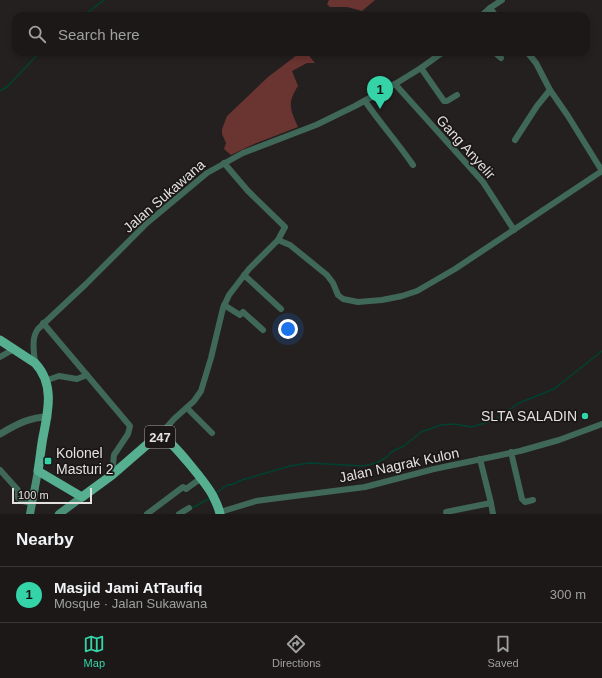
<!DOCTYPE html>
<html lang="en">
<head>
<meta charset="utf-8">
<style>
	:root { --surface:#1b1817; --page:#282524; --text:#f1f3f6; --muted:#a0a0a1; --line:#393736; --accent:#34d4a8 }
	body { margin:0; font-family:Helvetica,sans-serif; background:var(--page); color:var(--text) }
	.scale { position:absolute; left:12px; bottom:10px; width:80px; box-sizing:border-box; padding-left:4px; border:2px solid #e3e0e0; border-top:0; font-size:11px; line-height:14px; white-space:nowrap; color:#e3e0e0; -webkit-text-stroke:3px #1a1716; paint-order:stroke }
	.you { position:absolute; left:288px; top:329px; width:14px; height:14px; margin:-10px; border:3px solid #fff; border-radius:50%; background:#1a73e8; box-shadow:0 0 0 6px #1a73e833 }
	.badge { display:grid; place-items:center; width:26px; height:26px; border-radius:50%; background:var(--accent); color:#111; font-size:13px; font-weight:700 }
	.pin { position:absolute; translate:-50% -33px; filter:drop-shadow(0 1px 2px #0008) }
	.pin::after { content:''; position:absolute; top:21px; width:14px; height:12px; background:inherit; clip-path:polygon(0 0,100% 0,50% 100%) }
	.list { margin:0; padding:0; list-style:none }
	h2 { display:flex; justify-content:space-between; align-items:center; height:52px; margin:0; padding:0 16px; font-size:17px }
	h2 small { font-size:13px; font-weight:400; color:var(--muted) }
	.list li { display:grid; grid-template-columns:26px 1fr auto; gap:12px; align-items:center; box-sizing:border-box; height:56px; padding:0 16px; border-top:1px solid var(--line) }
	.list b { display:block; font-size:15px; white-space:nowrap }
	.list p { margin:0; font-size:13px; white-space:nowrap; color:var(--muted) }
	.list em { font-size:13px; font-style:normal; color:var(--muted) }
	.icon { flex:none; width:22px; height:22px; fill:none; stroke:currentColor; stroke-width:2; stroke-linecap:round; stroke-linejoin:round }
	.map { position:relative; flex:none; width:602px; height:514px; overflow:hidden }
	.search { position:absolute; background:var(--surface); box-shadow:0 2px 6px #0003; left:12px; right:12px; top:12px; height:44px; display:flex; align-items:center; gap:10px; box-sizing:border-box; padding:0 14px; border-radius:12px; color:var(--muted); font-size:15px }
	.sheet { height:108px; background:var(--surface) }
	nav { display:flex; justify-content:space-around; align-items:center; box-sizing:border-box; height:56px; border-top:1px solid var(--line); background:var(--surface); font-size:11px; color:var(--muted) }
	nav a { display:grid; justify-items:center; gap:2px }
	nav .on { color:var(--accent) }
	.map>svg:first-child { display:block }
	.green { fill:#6a3430 }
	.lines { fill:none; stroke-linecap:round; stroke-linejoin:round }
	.stream { stroke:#004231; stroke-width:1.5 }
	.minor { stroke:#406859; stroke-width:6 }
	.tertiary { stroke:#406859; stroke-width:7 }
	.secondary { stroke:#4d9079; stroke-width:8 }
	.primary { stroke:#57af92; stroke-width:9 }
	.poi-dot { fill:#34d4a8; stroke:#1a1716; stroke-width:1.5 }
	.labels { text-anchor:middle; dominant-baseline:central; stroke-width:3.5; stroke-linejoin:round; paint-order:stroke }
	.shield { fill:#1a1716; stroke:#a7a4a3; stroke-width:1 }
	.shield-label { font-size:13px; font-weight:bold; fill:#e3e0e0 }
	.street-label { font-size:14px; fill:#e3e0e0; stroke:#1a1716 }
	.poi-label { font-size:14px; fill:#e3e0e0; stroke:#1a1716; text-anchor:end }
</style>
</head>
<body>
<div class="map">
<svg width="602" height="514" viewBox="0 0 602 514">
	<rect width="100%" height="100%" fill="#24201f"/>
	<g class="green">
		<path d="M329,0H375L362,11L347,7H330L327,4Z"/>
		<path d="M301,52H309L310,57L315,63H307L292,71L298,86C287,103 290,109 298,127L254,144L231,155L224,149L226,143L222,134V129L227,116L268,77Z"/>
	</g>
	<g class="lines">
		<g class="stream">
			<path d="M83,16L104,0"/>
			<path d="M0,91L8,86L40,52"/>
			<path d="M216,493L227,485H231L242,480L290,466L309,463L363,466L376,463L387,457L391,452L404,446L421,432L441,425L454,424L472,427L494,420L519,403L554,389L602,351"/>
			<path d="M190,508L196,506L210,498"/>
		</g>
		<g class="minor">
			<path d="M490,8L496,16"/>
			<path d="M481,16L490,8L502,0"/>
			<path d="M494,52L501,58"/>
			<path d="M527,52L536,63L550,90L568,116L602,171"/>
			<path d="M421,68L444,101H447L457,95"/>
			<path d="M395,84L483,182L514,230"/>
			<path d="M365,101C380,123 398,143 413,165"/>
			<path d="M515,140L537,106L550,90"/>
			<path d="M278,240L290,245L327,275L333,283L338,295L343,299L358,302L382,300L402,296L417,291L455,269L602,171"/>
			<path d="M244,275L281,309"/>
			<path d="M224,305L240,315L243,312L263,330"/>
			<path d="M43,323L130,426L128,434L114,455L112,475"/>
			<path d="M0,357L14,349"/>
			<path d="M35,363C34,352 31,338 38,329L86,284L147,223L207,173L243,153L316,125L355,106L395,84L421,68L443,52"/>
			<path d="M45,381L59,376L77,379L87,375"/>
			<path d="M187,408L212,433"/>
			<path d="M158,437L174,419L194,401L201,391L211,358L223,308L229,295L249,269L278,240L285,227L248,191L224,163"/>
			<path d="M511,452L522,499L525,502L533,500"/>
			<path d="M480,459L491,503L493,514"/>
			<path d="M0,470L18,490V498L23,501L31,503"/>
			<path d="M220,512L256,501L271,499L365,487L434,469L520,451L559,440L602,424"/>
			<path d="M446,512L491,503"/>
			<path d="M147,514L183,487L186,489L200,479"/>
			<path d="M179,514L189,508"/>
		</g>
		<path class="tertiary" d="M0,434C16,425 29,417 48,417"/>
		<g class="secondary">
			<path d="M30,514L38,471"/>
			<path d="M59,514L82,497"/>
		</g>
		<path class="primary" d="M0,340L35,363C55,384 48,412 43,437C41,448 40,459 38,471L82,497L112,475L150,442C153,439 157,437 162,437C171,439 208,486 213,496C216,502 219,508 220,514"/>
	</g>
	<g class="poi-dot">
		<circle cx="585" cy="416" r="4"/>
		<rect x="44" y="457" width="8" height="8" rx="2"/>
	</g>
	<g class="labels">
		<rect class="shield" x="145" y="426" width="30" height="22" rx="3"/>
		<g class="shield-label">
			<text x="160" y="437">247</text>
		</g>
		<g class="street-label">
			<text transform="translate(466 147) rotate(48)">Gang Anyelir</text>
			<text transform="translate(164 196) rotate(-41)">Jalan Sukawana</text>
			<text transform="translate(399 465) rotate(-12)">Jalan Nagrak Kulon</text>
		</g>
		<g class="poi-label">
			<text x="577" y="416">SLTA SALADIN</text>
			<text x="56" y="453" text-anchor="start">Kolonel<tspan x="56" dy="16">Masturi 2</tspan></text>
		</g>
	</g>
</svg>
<div class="scale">100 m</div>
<div class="you"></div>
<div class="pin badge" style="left:380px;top:109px">1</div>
<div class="search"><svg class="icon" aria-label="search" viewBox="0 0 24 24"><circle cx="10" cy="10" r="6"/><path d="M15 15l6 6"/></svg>Search here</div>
</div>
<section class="sheet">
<h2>Nearby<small></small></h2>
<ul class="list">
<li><span class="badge">1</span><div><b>Masjid Jami AtTaufiq</b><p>Mosque · Jalan Sukawana</p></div><em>300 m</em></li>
</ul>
</section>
<nav>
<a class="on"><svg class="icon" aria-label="map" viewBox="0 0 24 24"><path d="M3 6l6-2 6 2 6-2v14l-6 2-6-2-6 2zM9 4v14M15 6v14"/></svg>Map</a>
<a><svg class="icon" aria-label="directions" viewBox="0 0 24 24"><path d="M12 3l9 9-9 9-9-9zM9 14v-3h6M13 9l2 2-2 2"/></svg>Directions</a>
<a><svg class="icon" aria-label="saved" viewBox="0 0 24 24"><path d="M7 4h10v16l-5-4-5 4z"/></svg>Saved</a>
</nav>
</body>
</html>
